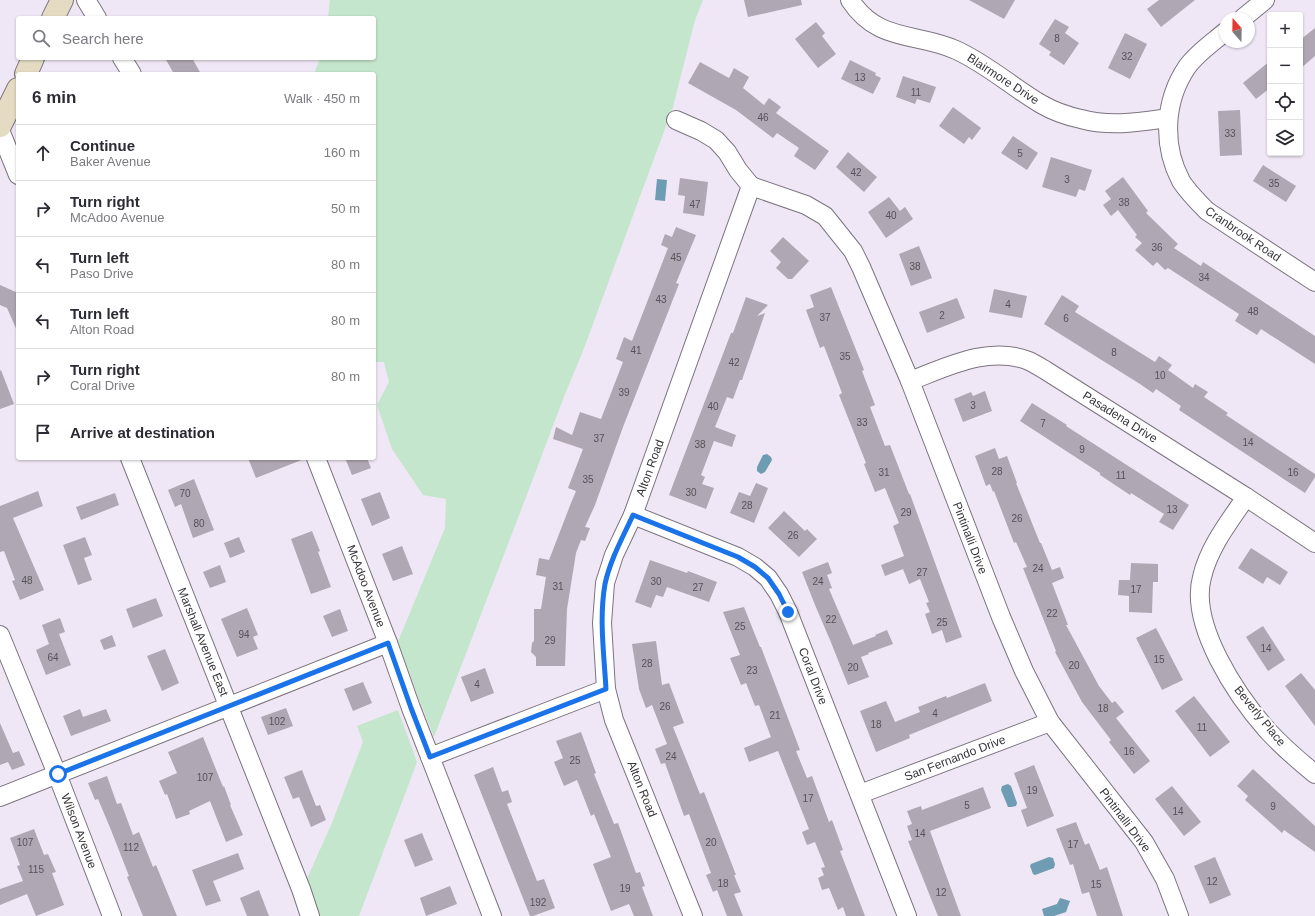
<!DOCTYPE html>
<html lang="en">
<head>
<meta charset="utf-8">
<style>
	:root { --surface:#fff; --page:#f7f7f7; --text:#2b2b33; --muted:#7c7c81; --line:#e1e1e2 }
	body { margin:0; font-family:Arial,sans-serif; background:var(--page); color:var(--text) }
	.controls { position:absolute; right:12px; top:12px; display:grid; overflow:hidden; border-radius:4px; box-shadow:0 1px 3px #0004 }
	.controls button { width:36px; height:36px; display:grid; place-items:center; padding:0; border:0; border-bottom:1px solid var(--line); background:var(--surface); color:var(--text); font:20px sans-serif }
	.compass { position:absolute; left:1219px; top:12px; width:36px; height:36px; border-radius:50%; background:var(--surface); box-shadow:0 1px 3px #0004; rotate:340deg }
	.stop { position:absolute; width:12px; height:12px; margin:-9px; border:3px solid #1a73e8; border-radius:50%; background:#fff }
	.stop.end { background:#1a73e8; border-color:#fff; box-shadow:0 1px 4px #0008 }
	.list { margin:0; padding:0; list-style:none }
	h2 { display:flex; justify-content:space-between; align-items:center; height:52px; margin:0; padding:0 16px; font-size:17px }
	h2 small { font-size:13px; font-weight:400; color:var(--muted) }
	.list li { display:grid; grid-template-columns:26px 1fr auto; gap:12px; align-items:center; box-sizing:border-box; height:56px; padding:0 16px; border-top:1px solid var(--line) }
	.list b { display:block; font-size:15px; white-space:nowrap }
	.list p { margin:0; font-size:13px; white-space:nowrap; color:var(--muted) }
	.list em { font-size:13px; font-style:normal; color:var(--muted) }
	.icon { flex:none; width:22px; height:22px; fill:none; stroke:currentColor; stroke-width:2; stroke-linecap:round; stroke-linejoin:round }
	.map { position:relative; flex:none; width:1315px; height:916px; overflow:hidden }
	.search { position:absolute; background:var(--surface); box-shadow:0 1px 3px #0004; left:16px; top:16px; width:360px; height:44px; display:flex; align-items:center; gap:10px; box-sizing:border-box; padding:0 14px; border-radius:4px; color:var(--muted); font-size:15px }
	.panel { position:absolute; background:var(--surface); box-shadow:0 1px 3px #0004; left:16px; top:72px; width:360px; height:388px; border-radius:4px }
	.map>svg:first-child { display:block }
	.green { fill:#c3e6cc }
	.water { fill:#6d9cb3 }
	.building { fill:#afa7b4 }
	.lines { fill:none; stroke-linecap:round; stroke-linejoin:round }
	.minor-casing { stroke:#7c7480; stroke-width:20 }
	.secondary-casing { stroke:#7c7480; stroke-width:24 }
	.minor { stroke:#fff; stroke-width:18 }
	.secondary { stroke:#e5dbc3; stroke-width:22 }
	.route { stroke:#1a73e8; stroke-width:5 }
	.labels { text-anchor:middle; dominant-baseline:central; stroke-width:4; stroke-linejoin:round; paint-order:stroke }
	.number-label { font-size:10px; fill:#565259 }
	.street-label { font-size:12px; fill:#38353b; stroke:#fff }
</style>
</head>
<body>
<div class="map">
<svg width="1315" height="916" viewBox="0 0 1315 916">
	<rect width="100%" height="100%" fill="#efe7f5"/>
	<g class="green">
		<path d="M330,0H703L695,20L673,107L583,351L565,394L531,484L434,737L397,644L445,528L446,499L423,495L392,449L377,405L389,382L384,362H374V74H314L320,58H374V18H328Z"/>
		<path d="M398,710L417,762L359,916H318L305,883L332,823L363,742L357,726Z"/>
	</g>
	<g class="water">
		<path d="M657,179L667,180L665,201L655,200Z"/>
		<path d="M767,454L771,457L772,460L765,472L761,474L757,471V467L763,455Z"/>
		<path d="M1008,784L1011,786L1017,803L1016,806L1011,807H1008L1001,790L1002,786Z"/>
		<path d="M1049,857L1053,858L1055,864L1054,868L1035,875L1033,874L1030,866L1031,864Z"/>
		<path d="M1060,898L1070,901L1066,912L1054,916H1044L1042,909L1057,904Z"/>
	</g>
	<g class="building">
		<path d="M744,0H801L802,5L748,17Z"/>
		<path d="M969,0H1015L1004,19Z"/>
		<path d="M1159,0H1195L1161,27L1147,9Z"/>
		<path d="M1055,19L1069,27L1065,33L1079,43L1064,65L1049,55L1051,52L1039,44Z"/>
		<path d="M816,22L825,33L822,36L836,54L818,68L795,39Z"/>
		<path d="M1315,28V56L1300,69V40Z"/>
		<path d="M1125,33L1147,44L1130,79L1108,68Z"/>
		<path d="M165,58H192L201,74H174Z"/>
		<path d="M850,60L876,73L875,75L881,78L873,94L841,79Z"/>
		<path d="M1270,61V88L1256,99L1243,83Z"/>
		<path d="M700,62L729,78L734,68L749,77L743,88L764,105L769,98L781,107L776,113L829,151L815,170L794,156L799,148L777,133L773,138L736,110L688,83Z"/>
		<path d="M903,76L936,87L930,103L917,99L915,104L896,97Z"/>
		<path d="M953,107L981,128L972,140L969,137L964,144L939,126Z"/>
		<path d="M1240,110L1242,155L1220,156L1218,111Z"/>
		<path d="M1013,136L1038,153L1027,170L1001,153Z"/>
		<path d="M848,152L877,177L864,192L836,167Z"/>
		<path d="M1051,157L1092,170L1085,191L1079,189L1076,197L1042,187Z"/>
		<path d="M1263,165L1296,186L1286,202L1253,181Z"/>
		<path d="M1123,177L1148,211L1146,213L1178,244L1174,248L1201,266L1203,262L1315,336V364L1261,329L1257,335L1235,321L1239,314L1168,268L1165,270L1157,262L1153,266L1135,250L1142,243L1135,237L1137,235L1118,210L1111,216L1103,205L1111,199L1105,191Z"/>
		<path d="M680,178L708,182L704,216L683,213L685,196L678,195Z"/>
		<path d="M889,197L900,211L905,207L913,219L886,238L868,212Z"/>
		<path d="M676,227L696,235L676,283L679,284L623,427L595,505L585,527L590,528L585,541L581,540L576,553L567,609L565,666H536V657L531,652L532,643L534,641V609H541L546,577L536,575L539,558L549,560L571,503L576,491L568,488L583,449L553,439L556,427L572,435L580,412L601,419L623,362L616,359L624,337L632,341L668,248L661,245L665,234L672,237Z"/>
		<path d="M783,237L809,261L792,279H788L776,268L781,262L770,251Z"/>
		<path d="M919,246L932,278L911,286L899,254Z"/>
		<path d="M0,285L18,293V333L7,308L0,305Z"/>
		<path d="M831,287L864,370L862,371L875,405L870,407L885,446L890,445L909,494H910L962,637L946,643L942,630L932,634L925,614L930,612L926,603L929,602L920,579L909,584L903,569L885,576L881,565L904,556L893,526L899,523L885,488L875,492L864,464L866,463L839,395L842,393L824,346L820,348L806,310L814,307L810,295Z"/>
		<path d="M994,289L1027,296L1022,318L989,312Z"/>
		<path d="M1062,295L1079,306L1075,312L1155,362L1159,356L1172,365L1168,370L1193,388L1195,384L1208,392L1204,397L1228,413L1226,415L1315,474V477L1305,493L1179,410L1181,406L1156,389L1153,393L1140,384L1044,324Z"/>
		<path d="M746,297L768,305L757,316L765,313L742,380H740L733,399L727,397L715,427L736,435L732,447L714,441L701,475L705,477L702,484L714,488L706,509L669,495L731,333H733Z"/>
		<path d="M957,298L965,318L927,333L919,312Z"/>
		<path d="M1,370L14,404L0,409V371Z"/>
		<path d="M985,391L992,411L963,422L954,399L971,392L973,396Z"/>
		<path d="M1032,403L1067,425L1066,426L1189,505L1173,530L1159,522L1164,514L1131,493L1130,495L1100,475V473L1020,421Z"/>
		<path d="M995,448L999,459L1007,456L1017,483H1016L1040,543H1041L1052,570L1060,567L1064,578L1052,583L1068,625H1066L1099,686L1112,703L1115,701L1124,712L1116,718L1150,761L1134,774L1109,742L1111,740L1082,702L1055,652L1056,651L1023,568L1027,567L1016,542L1014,543L994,491L993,492L990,484L986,486L975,456Z"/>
		<path d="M248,458H303L304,459L256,478Z"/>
		<path d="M345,458H367L371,468L352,475Z"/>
		<path d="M194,479L214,530L193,538L181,504L175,507L168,490Z"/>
		<path d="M756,483L768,488L754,523L730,513L739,492L750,496Z"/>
		<path d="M38,491L43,506L13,518L44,590L20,600L12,581L15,580L4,551L0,552V506Z"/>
		<path d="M380,492L390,518L372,526L361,499Z"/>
		<path d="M115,493L119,505L81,520L76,507Z"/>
		<path d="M784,511L805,531L807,529L817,539L799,557L768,528Z"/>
		<path d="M312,531L320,551L318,552L331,587L311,594L291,539Z"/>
		<path d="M85,537L92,555L84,558L92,580L78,585L63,545Z"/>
		<path d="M239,537L245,552L230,558L224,543Z"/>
		<path d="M402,546L413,574L393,581L382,554Z"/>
		<path d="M1251,548L1288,572L1280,585L1267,577L1263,584L1238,568Z"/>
		<path d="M650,560L687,573L688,571L717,582L709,602L667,587L663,597L656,595L651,608L635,602Z"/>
		<path d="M828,562L832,573L827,575L832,588L829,589L853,645L876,636L875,635L887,630L893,644L868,653L869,654L861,657L869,677L848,685L830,640L815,605L802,572Z"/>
		<path d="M1131,563L1158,564V582H1153L1152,613L1129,612V596L1118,595L1119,580H1130Z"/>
		<path d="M220,565L226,582L210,588L203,572Z"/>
		<path d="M156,598L163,616L133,628L126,609Z"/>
		<path d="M744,607L760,647H761L800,750L796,751L807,778L812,776L829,822L832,820L843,850L840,851L865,916H846L843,907L838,910L829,888L822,890L818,878L824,875L821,868L825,867L815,842L807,845L802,832L809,829L778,751L749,762L744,748L771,737L759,705L755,706L746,683L741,685L730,658L740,655L723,612Z"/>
		<path d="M247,608L258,635L253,637L258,649L237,657L221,619Z"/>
		<path d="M340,609L348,631L332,637L323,616Z"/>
		<path d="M60,618L65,632L59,634L71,665L46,675L36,650L49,644L42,625Z"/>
		<path d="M1263,626L1285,660L1268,671L1246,637Z"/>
		<path d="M1156,628L1183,680L1162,690L1136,638Z"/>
		<path d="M112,635L116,646L104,650L100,640Z"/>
		<path d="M656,641L662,685L669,683L684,723L673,727L700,794L704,792L736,875H734L741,892L734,894L743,916H727L717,890L713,892L706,875L711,873L689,814L684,816L665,763L661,764L655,749L667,744L652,705L646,708L639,689L632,644Z"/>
		<path d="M165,649L179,683L162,691L147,656Z"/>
		<path d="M485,668L494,693L471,702L461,677Z"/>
		<path d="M1301,673L1315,690V726L1285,686Z"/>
		<path d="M363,682L372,703L353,711L344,689Z"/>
		<path d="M985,683L992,701L909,735L910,738L876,752L860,711L886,701L895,722L920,712L918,707L946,696L947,698Z"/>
		<path d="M1194,696L1230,742L1210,757L1175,711Z"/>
		<path d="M286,708L293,726L268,735L261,717Z"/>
		<path d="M80,709L83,717L106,709L111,721L71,736L63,716Z"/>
		<path d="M0,723L13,753L19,751L25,765L12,770L8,762L0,765Z"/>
		<path d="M581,732L596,773L594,774L614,824L618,823L636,873L640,872L645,886L642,887L653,916H634L629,904L611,911L593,864L611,857L594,814L591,816L577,780L564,786L554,762L563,758L556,741Z"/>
		<path d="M203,737L223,787L224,786L231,805H230L243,835L226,842L210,801L189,811L190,814L176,819L167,794L165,795L159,781L177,773L168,752Z"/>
		<path d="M1034,765L1054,816L1027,827L1021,810L1027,808L1014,773Z"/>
		<path d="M493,767L502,792L508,790L512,802L507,804L537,881L544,879L555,908L533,916H530L474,775Z"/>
		<path d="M1253,769L1315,826V852L1284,830L1282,833L1245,800L1248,796L1237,786Z"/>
		<path d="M302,770L316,806L320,805L326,820L311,827L299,797L293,799L284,777Z"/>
		<path d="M107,776L117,804L121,803L133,835L139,832L153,867L156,865L177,916H143L127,877L129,876L111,830L98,799L95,800L88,783Z"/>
		<path d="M1172,786L1201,822L1184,836L1155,799Z"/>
		<path d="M983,787L991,808L930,831L961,916H938L908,841L912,840L907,826L912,824L907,811L921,806L922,810Z"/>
		<path d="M1076,822L1085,845L1089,843L1100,870L1107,867L1123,916H1097L1089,892L1082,894L1073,864L1070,865L1056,829Z"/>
		<path d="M34,829L44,855L48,854L56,872L52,873L64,905L36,916L27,894L0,905V889L23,881L17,866L20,865L10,838Z"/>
		<path d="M422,833L433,860L415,867L404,840Z"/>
		<path d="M238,853L244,869L213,881L221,901L206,906L192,870Z"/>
		<path d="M1215,857L1231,895L1210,904L1194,866Z"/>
		<path d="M450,886L457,904L426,916L420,898Z"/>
		<path d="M259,890L269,916H247L240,898Z"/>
	</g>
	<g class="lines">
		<g class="minor-casing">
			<g id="minor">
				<path d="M86,0L97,18"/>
				<path d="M850,0C878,43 916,32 956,50C987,64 1012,87 1041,104C1053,111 1067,116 1081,119C1110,127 1139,122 1168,118"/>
				<path d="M1243,18L1265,0"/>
				<path d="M1225,32C1212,43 1197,53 1187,67C1164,101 1162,145 1181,181C1188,192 1198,202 1207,211L1315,282"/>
				<path d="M122,58L132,74"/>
				<path d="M676,120L701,131L716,140L727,152L738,170L751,186"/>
				<path d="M0,130L18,175"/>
				<path d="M751,186L806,205L825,216L853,251L861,267L910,381L1001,617L1024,671L1050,722L1144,842L1165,879L1179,916"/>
				<path d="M910,381C947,367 989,345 1029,361C1035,364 1040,367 1045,370L1246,497L1315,543"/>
				<path d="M130,458L301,889L310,916"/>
				<path d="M316,458L388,643L411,708L492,916"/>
				<path d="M1246,497C1229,522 1209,547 1202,577C1189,625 1237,696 1268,731C1283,747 1299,761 1315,774"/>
				<path d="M633,515L738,557L755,567L768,578L779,594L788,612L907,916"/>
				<path d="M0,635L57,774L112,916"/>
				<path d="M430,757L606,689"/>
				<path d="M860,794L1050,722"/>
				<path d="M0,797L388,643"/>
				<path d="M693,916L614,720L606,689L602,623L605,583L614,555L633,515L751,186"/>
			</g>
		</g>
		<g class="secondary-casing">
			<g id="secondary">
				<path d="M53,18L62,0"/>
				<path d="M26,74L33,58"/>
				<path d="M0,126L18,89"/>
			</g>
		</g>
		<use href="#minor" class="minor"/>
		<use href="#secondary" class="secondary"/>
	</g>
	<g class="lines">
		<path class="route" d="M58,774L388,643L411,708L430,757L606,689C604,654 599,618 605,584C610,560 623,537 633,515L738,557L755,567L768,578L779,594L788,612"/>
	</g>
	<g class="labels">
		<g class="number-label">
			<text x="1057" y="38">8</text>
			<text x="1127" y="56">32</text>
			<text x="860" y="77">13</text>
			<text x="916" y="92">11</text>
			<text x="763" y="117">46</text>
			<text x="1230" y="133">33</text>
			<text x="1020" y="153">5</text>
			<text x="856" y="172">42</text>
			<text x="1067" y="179">3</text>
			<text x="1274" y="183">35</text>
			<text x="1124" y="202">38</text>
			<text x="695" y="204">47</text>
			<text x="891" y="215">40</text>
			<text x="1157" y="247">36</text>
			<text x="676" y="257">45</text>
			<text x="915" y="266">38</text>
			<text x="1204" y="277">34</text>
			<text x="661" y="299">43</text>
			<text x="1008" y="304">4</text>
			<text x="1253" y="311">48</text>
			<text x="942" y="315">2</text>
			<text x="825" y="317">37</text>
			<text x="1066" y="318">6</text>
			<text x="636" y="350">41</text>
			<text x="1114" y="352">8</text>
			<text x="845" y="356">35</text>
			<text x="734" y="362">42</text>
			<text x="1160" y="375">10</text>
			<text x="624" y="392">39</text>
			<text x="973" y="405">3</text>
			<text x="713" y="406">40</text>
			<text x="862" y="422">33</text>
			<text x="1043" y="423">7</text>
			<text x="599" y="438">37</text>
			<text x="1248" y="442">14</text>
			<text x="700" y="444">38</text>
			<text x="1082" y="449">9</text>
			<text x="997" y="471">28</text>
			<text x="884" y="472">31</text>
			<text x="1293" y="472">16</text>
			<text x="1121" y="475">11</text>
			<text x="588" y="479">35</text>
			<text x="691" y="492">30</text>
			<text x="185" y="493">70</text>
			<text x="747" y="505">28</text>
			<text x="1172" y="509">13</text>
			<text x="906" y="512">29</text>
			<text x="1017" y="518">26</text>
			<text x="199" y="523">80</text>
			<text x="793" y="535">26</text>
			<text x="1038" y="568">24</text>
			<text x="922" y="572">27</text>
			<text x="27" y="580">48</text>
			<text x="656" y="581">30</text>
			<text x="818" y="581">24</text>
			<text x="558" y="586">31</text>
			<text x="698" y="587">27</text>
			<text x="1136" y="589">17</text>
			<text x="1052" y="613">22</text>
			<text x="831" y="619">22</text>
			<text x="942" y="622">25</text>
			<text x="740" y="626">25</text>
			<text x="244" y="634">94</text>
			<text x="550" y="640">29</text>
			<text x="1266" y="648">14</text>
			<text x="53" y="657">64</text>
			<text x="1159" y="659">15</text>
			<text x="647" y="663">28</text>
			<text x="1074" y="665">20</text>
			<text x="853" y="667">20</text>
			<text x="752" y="670">23</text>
			<text x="477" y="684">4</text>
			<text x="665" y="706">26</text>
			<text x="1103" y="708">18</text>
			<text x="935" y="713">4</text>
			<text x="775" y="715">21</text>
			<text x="277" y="721">102</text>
			<text x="876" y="724">18</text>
			<text x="1202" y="727">11</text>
			<text x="1129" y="751">16</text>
			<text x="671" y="756">24</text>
			<text x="575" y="760">25</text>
			<text x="205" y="777">107</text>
			<text x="1032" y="790">19</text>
			<text x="808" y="798">17</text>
			<text x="967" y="805">5</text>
			<text x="1273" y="806">9</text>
			<text x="1178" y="811">14</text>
			<text x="920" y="833">14</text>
			<text x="25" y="842">107</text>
			<text x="711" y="842">20</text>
			<text x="1073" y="844">17</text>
			<text x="131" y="847">112</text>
			<text x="36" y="869">115</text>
			<text x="1212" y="881">12</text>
			<text x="723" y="883">18</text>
			<text x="1096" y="884">15</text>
			<text x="625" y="888">19</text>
			<text x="941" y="892">12</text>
			<text x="538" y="902">192</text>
		</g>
		<g class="street-label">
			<text transform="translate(1003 79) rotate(33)">Blairmore Drive</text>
			<text transform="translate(1243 234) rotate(34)">Cranbrook Road</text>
			<text transform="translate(1120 417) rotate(32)">Pasadena Drive</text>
			<text transform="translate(650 468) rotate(-70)">Alton Road</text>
			<text transform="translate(970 538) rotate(69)">Pintinalli Drive</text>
			<text transform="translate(366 586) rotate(69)">McAdoo Avenue</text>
			<text transform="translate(203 642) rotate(68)">Marshall Avenue East</text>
			<text transform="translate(813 676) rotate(69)">Coral Drive</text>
			<text transform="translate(1260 716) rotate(51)">Beverly Place</text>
			<text transform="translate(955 758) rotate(-21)">San Fernando Drive</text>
			<text transform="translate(642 789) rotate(68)">Alton Road</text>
			<text transform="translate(1125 820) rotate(53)">Pintinalli Drive</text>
			<text transform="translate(79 831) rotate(69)">Wilson Avenue</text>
		</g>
	</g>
</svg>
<div class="controls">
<button>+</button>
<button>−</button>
<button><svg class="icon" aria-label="locate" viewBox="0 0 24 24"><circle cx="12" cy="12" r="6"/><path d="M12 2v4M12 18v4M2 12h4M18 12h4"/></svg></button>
<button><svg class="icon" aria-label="layers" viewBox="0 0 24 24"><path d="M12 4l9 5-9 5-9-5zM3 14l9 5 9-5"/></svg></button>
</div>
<svg class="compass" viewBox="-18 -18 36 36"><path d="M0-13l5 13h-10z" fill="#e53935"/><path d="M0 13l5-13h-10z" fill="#7c7c81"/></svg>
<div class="stop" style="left:58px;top:774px"></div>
<div class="stop end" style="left:788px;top:612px"></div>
<div class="search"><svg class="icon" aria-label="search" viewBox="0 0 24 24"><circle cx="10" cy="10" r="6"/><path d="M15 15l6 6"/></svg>Search here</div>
<section class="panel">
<h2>6 min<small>Walk · 450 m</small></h2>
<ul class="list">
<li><svg class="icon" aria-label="ahead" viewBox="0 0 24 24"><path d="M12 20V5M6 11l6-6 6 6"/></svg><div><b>Continue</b><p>Baker Avenue</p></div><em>160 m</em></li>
<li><svg class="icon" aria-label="right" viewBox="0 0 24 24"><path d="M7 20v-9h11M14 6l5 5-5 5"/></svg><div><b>Turn right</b><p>McAdoo Avenue</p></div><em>50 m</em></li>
<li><svg class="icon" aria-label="left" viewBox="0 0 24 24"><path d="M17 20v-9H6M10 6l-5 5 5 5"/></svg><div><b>Turn left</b><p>Paso Drive</p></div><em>80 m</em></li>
<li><svg class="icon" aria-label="left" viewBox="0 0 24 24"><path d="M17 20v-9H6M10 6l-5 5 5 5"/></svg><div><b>Turn left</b><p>Alton Road</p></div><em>80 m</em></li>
<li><svg class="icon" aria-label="right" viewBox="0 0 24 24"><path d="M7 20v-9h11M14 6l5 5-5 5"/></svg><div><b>Turn right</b><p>Coral Drive</p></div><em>80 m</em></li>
<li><svg class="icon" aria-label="arrive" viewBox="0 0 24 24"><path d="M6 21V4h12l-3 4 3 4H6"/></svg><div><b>Arrive at destination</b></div></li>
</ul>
</section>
</div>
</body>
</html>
